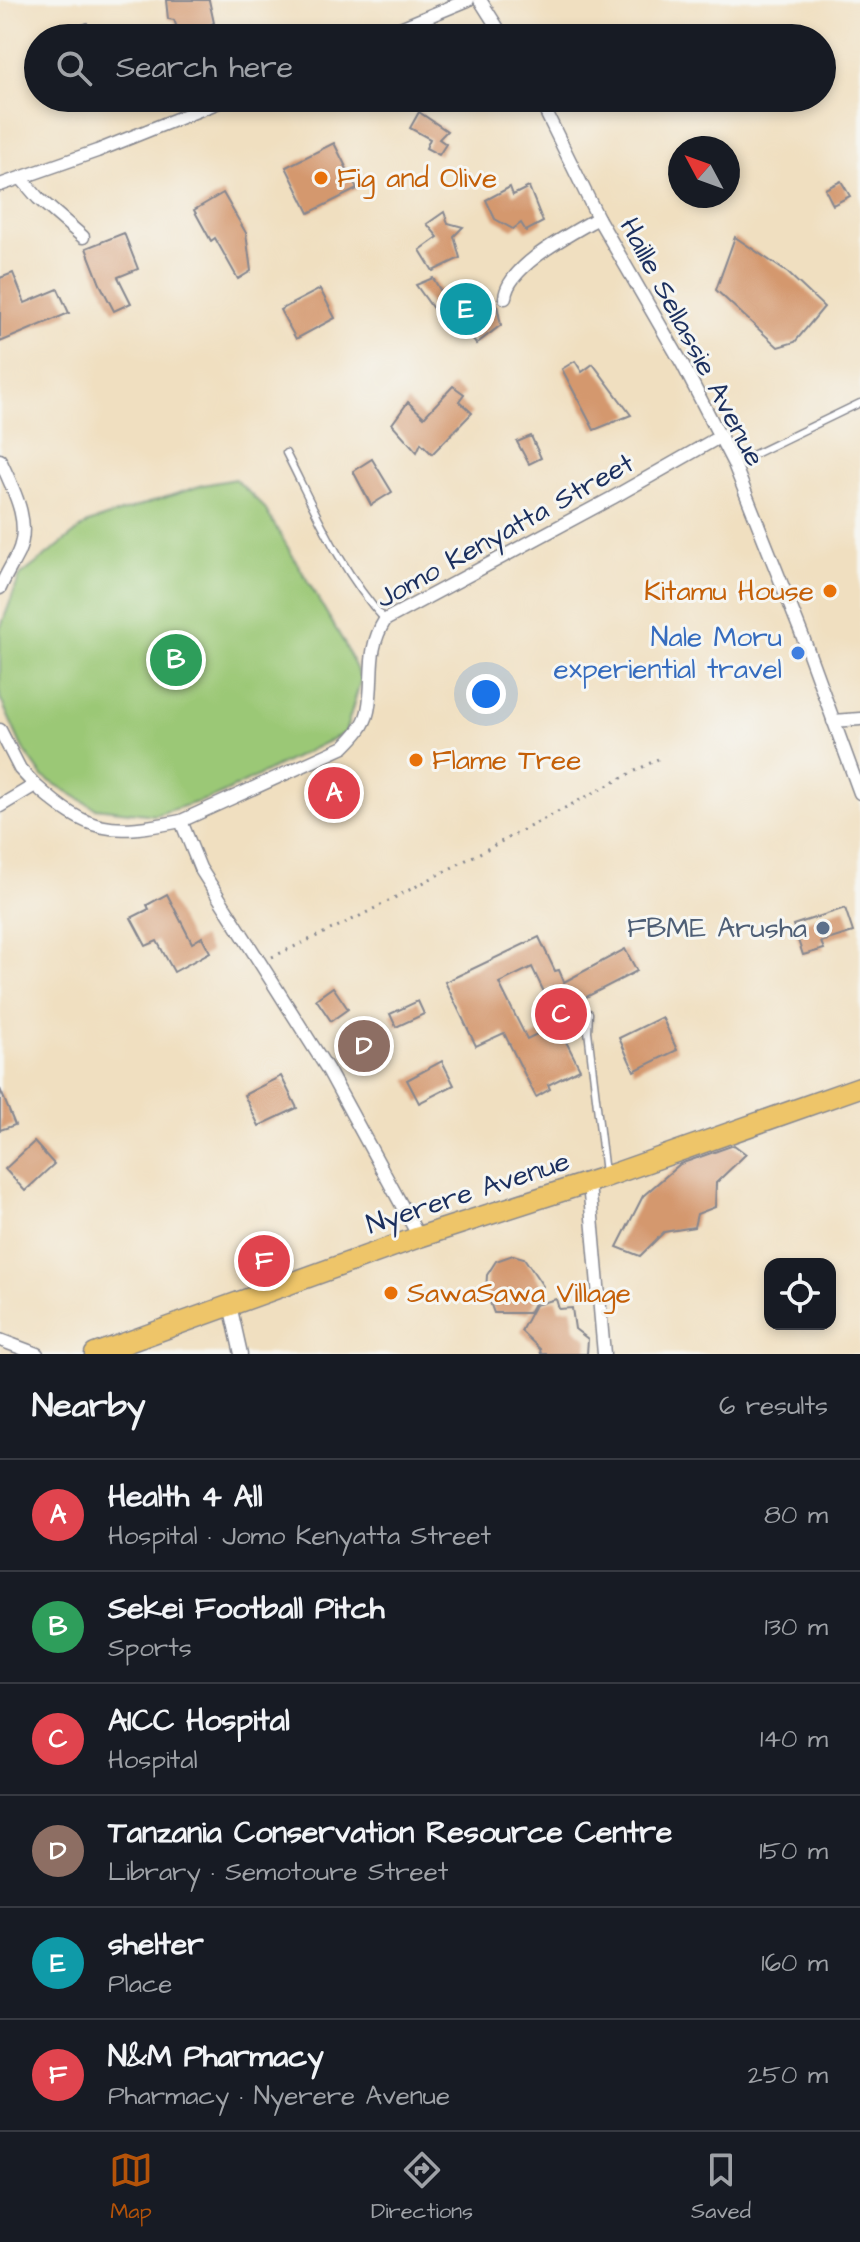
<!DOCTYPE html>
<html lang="en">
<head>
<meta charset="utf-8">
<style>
	:root { --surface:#171b24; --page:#20242c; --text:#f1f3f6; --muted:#9ea1a6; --line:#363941; --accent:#b45309 }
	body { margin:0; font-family:"Architects Daughter",sans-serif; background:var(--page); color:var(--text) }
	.controls { position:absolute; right:24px; bottom:24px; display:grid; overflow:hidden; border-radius:16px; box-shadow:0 4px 12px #0003 }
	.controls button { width:72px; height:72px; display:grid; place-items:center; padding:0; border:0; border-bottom:2px solid var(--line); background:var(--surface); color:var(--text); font:40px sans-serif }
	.compass { position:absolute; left:668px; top:136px; width:72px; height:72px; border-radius:50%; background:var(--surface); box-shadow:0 4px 12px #0003; rotate:311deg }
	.you { position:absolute; left:486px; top:694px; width:28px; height:28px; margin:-20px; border:6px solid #fff; border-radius:50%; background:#1a73e8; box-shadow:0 0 0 12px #1a73e833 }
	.badge { display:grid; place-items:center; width:52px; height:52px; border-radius:50%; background:var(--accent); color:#fff; font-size:26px; font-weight:700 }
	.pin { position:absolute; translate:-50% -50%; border:4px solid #fff; box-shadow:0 2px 8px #0006 }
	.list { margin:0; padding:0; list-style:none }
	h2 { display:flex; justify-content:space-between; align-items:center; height:104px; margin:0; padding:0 32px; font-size:34px }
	h2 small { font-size:26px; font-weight:400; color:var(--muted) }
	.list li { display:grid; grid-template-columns:52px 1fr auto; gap:24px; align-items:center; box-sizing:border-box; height:112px; padding:0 32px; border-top:2px solid var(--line) }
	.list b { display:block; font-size:30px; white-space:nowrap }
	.list p { margin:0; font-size:26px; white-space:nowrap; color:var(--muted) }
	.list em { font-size:26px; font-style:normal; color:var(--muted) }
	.icon { flex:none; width:44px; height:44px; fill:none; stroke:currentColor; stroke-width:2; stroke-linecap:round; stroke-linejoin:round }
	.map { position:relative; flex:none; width:860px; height:1354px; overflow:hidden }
	.search { position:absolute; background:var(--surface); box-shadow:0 4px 12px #0003; left:24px; right:24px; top:24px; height:88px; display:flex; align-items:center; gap:20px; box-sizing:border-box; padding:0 28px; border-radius:44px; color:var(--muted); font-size:30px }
	.sheet { height:776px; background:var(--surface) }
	nav { display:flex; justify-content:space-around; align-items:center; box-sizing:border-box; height:112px; border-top:2px solid var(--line); background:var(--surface); font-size:22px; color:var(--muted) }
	nav a { display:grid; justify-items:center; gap:4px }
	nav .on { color:var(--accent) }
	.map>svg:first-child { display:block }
	.green { fill:#9bc876; stroke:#5b7c6a; stroke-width:2 }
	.building { fill:#d4986e }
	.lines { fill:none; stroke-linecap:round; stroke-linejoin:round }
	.service-casing { stroke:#86878f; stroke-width:9 }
	.minor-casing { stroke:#86878f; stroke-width:15 }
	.primary-casing { stroke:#86878f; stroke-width:23 }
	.path { stroke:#86878f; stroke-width:3; stroke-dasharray:2 6; stroke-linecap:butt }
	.service { stroke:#fff; stroke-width:6 }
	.minor { stroke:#fff; stroke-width:12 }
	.primary { stroke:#eec569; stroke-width:20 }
	.food-dot { fill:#e8710a; stroke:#f6f6f2; stroke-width:3 }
	.shop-dot { fill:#3f7fe0; stroke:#f6f6f2; stroke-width:3 }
	.service-dot { fill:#5c6f8a; stroke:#f6f6f2; stroke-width:3 }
	.labels { text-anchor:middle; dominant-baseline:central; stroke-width:6; stroke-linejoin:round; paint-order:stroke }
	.food-label { font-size:28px; fill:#c56008; stroke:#f6f6f2; text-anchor:start }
	.street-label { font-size:28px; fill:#1b2f5e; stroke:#f6f6f2 }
	.shop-label { font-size:28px; fill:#366cbe; stroke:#f6f6f2; text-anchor:end }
	.service-label { font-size:28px; fill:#4e5e75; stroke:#f6f6f2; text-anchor:end }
</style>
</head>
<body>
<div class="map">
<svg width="860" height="1354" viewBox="0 0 860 1354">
	<rect width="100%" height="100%" fill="#f6f6f2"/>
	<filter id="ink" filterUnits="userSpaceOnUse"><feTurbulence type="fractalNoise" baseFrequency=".0125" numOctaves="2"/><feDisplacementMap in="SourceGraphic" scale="16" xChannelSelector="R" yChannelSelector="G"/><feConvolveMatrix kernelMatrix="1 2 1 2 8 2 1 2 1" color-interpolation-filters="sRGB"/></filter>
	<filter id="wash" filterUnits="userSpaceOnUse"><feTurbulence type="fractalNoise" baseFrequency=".006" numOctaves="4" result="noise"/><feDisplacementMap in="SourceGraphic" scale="32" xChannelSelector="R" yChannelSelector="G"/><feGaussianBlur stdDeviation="1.8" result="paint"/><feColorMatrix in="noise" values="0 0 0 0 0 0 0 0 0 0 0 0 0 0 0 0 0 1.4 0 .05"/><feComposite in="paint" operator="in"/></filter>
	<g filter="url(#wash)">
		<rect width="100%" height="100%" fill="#f0dfc0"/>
		<path class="green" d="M235,479L264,507L343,641L361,679L345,733L217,796L155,815L95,808L43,777L22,747L0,698V629L20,576L88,523L203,485Z"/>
		<g id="blocks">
			<g class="building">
				<path d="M166,0H209L214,23L206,27L209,35L200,38H181L174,20L168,19Z"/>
				<path d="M87,23L93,38H51L50,37Z"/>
				<path d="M419,112L447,131L439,139L446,144L439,155L426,148L430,139L410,128Z"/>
				<path d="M334,143L357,189L309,213L286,167Z"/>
				<path d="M841,181L850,196L833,205L825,189Z"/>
				<path d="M510,187L513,195L529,187L543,222L526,231L521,223L513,229L495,219L486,200Z"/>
				<path d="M223,193L246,233L251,271L238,279L215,238L211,241L194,210Z"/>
				<path d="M444,212L448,223L463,227L454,236L460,258L433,271L420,250L438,237L427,224Z"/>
				<path d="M124,233L138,269L118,277L131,303L114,311L100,284L86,248Z"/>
				<path d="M735,237L788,273L824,307L795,342L778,347L716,290Z"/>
				<path d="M13,273L25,303L58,289L69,313L0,342V278Z"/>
				<path d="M433,278L446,300L474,289L479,299L485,294L497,305L501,325L476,344L453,312L444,324L416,285Z"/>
				<path d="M320,289L335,318L296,339L280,310Z"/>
				<path d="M575,361L582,372L593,364L631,415L594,430L562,369Z"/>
				<path d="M453,386L464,394L459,401L472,413L432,454L421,443L417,452L392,424L408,402L424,417Z"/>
				<path d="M531,436L541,458L529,464L517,442Z"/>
				<path d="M372,459L392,492L371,505L353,471Z"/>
				<path d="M167,894L192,943L202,937L210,952L174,972L157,941L146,946L131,918L149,909L147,905Z"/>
				<path d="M845,908L853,932L821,942L824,949L803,955L793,925Z"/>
				<path d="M539,937L555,971L559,970L564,982L625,949L637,971L563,1009L553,987L544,992L532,967L499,983L527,1039L557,1024L580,1069L548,1085L550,1089L536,1097L504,1033L476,1046L445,982Z"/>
				<path d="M333,987L348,1009L331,1021L316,999Z"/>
				<path d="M418,1001L424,1014L396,1027L390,1014Z"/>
				<path d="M662,1017L677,1050L634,1071L619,1038Z"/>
				<path d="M442,1061L454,1085L419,1103L407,1080Z"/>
				<path d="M281,1076L297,1108L259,1126L244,1095Z"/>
				<path d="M0,1089L15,1125L0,1130Z"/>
				<path d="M34,1142L54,1164L25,1191L5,1169Z"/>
				<path d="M734,1145L746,1154L716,1183L715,1207L697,1214L694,1227L664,1232L640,1256L617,1247L643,1196L680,1164Z"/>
				<path d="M513,1255L524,1258L543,1286L529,1313H494L486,1292L487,1275L496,1261Z"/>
				<path d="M556,1299L559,1309L572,1308L575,1329L588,1339L587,1354H541L540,1349L521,1331L535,1305Z"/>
			</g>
		</g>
	</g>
	<g filter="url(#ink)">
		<use href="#blocks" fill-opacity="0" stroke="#86878f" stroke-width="2"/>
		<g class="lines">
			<g class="service-casing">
				<g id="service">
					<path d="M286,453C315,510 341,572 385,620"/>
					<path d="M734,464L860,403"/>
					<path d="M589,1013L588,1031L605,1173"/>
				</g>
			</g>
			<g class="minor-casing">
				<g id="minor">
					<path d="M480,0L504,38"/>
					<path d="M376,38L468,0"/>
					<path d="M539,98L598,218L683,365L734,464L804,640L860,793"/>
					<path d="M21,178L38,198L83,237"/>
					<path d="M0,185L97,151L229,98"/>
					<path d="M505,298C507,266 572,233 598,218"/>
					<path d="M0,460C13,489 32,522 18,553C12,565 5,576 0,588"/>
					<path d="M833,721L860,719"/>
					<path d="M0,730L20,769L35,785"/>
					<path d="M0,806L35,785C89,834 111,835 181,821L344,747C354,737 365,726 368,711C375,678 365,652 385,620L612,498L721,436"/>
					<path d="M181,821L200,868L328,1070L419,1237"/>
					<path d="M589,1183L604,1354"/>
					<path d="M230,1305L241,1354"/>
					<path d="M0,1340L37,1354"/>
				</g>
			</g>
			<g class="primary-casing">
				<path id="primary" d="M95,1354L419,1237L605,1177L860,1087"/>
			</g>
			<path class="path" d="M272,957L358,917L658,759"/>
			<use href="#service" class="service"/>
			<use href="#minor" class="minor"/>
			<use href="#primary" class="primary"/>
		</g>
	</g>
	<g class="food-dot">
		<circle cx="321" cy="178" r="8"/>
		<circle cx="830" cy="591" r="8"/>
		<circle cx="416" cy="760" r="8"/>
		<circle cx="391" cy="1293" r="8"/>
	</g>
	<circle class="shop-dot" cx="798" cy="653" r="8"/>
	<circle class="service-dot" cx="823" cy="928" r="8"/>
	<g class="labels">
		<g class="food-label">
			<text x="337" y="178">Fig and Olive</text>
			<text x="814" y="591" text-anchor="end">Kitamu House</text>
			<text x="432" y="760">Flame Tree</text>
			<text x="407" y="1293">SawaSawa Village</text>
		</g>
		<g class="street-label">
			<text transform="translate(692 342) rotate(62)">Haille Sellassie Avenue</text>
			<text transform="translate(505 531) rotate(-29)">Jomo Kenyatta Street</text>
			<text transform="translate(468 1193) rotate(-18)">Nyerere Avenue</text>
		</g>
		<g class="shop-label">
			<text x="782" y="637">Nale Moru<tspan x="782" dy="32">experiential travel</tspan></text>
		</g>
		<g class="service-label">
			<text x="807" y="928">FBME Arusha</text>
		</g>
	</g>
</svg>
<div class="controls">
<button><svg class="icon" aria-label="locate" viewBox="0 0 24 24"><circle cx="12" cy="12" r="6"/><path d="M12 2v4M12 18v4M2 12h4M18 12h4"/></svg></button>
</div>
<svg class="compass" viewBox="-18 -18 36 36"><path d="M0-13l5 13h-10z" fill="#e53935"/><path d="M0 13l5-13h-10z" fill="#9ea1a6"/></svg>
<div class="you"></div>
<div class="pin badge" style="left:334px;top:793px;background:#e0444e">A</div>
<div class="pin badge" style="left:176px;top:660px;background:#2e9e5b">B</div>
<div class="pin badge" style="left:561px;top:1014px;background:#e0444e">C</div>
<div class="pin badge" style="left:364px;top:1046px;background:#8d6e63">D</div>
<div class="pin badge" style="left:466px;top:309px;background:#0f9aa8">E</div>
<div class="pin badge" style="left:264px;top:1261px;background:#e0444e">F</div>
<div class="search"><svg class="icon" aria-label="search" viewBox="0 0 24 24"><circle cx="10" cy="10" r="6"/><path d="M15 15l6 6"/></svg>Search here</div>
</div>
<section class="sheet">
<h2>Nearby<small>6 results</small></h2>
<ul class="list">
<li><span class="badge" style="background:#e0444e">A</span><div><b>Health 4 All</b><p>Hospital · Jomo Kenyatta Street</p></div><em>80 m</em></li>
<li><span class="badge" style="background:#2e9e5b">B</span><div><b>Sekei Football Pitch</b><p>Sports</p></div><em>130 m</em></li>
<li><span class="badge" style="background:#e0444e">C</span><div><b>AICC Hospital</b><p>Hospital</p></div><em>140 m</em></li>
<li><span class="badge" style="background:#8d6e63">D</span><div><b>Tanzania Conservation Resource Centre</b><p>Library · Semotoure Street</p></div><em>150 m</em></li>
<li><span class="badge" style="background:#0f9aa8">E</span><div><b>shelter</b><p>Place</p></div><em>160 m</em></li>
<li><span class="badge" style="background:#e0444e">F</span><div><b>N&amp;M Pharmacy</b><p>Pharmacy · Nyerere Avenue</p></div><em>250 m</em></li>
</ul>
</section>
<nav>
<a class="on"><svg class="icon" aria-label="map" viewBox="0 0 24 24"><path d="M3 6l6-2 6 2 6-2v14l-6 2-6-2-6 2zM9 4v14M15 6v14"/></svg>Map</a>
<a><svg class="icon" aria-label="directions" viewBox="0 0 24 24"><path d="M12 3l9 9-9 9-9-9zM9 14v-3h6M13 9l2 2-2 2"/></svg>Directions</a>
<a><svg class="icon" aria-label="saved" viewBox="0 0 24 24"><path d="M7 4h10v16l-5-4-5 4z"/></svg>Saved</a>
</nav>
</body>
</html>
